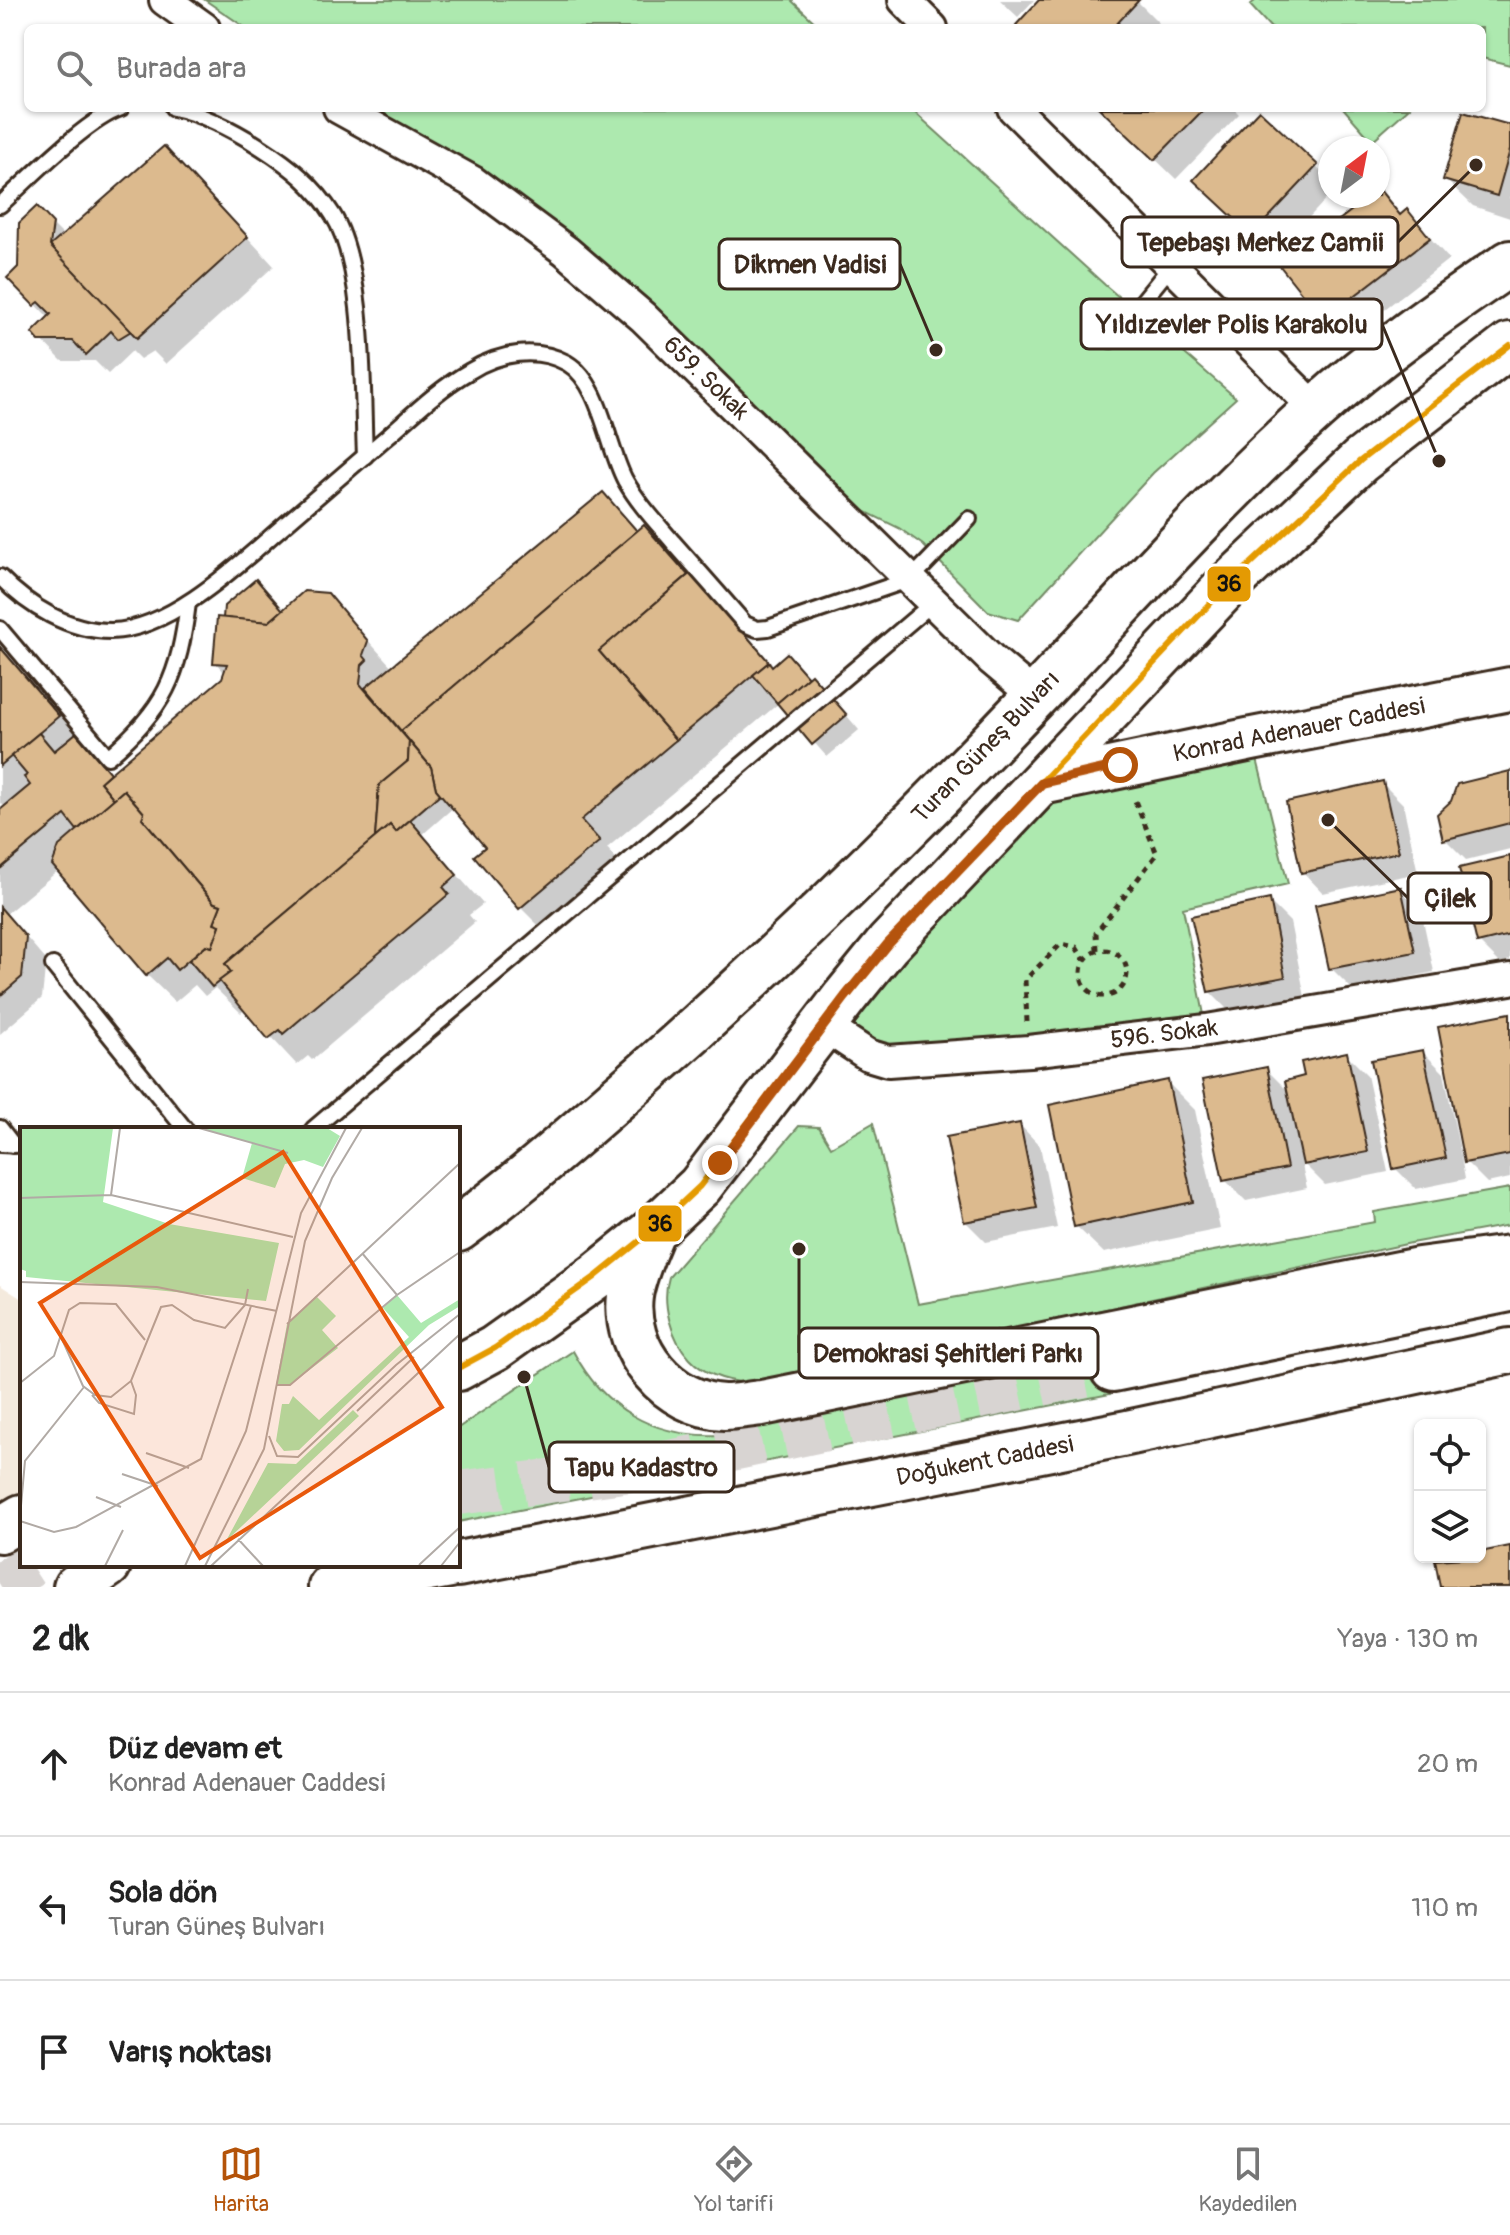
<!DOCTYPE html>
<html lang="tr">
<head>
<meta charset="utf-8">
<style>
	:root { --surface:#fff; --page:#f2f2f2; --text:#222; --muted:#767676; --line:#e0e0e0; --accent:#b45309 }
	body { margin:0; font-family:Pangolin,sans-serif; background:var(--page); color:var(--text) }
	.controls { position:absolute; right:24px; bottom:24px; display:grid; overflow:hidden; border-radius:12px; box-shadow:0 2px 6px #0004 }
	.controls button { width:72px; height:72px; display:grid; place-items:center; padding:0; border:0; border-bottom:2px solid var(--line); background:var(--surface); color:var(--text); font:40px sans-serif }
	.compass { position:absolute; left:1318px; top:136px; width:72px; height:72px; border-radius:50%; background:var(--surface); box-shadow:0 2px 6px #0004; rotate:32deg }
	.stop { position:absolute; width:24px; height:24px; margin:-18px; border:6px solid #b45309; border-radius:50%; background:#fff }
	.stop.end { background:#b45309; border-color:#fff; box-shadow:0 2px 8px #0008 }
	.list { margin:0; padding:0; list-style:none }
	h2 { display:flex; justify-content:space-between; align-items:center; height:104px; margin:0; padding:0 32px; font-size:34px }
	h2 small { font-size:26px; font-weight:400; color:var(--muted) }
	.list li { display:grid; grid-template-columns:52px 1fr auto; gap:24px; align-items:center; box-sizing:border-box; height:144px; padding:0 32px; border-top:2px solid var(--line) }
	.list b { display:block; font-size:30px; white-space:nowrap }
	.list p { margin:0; font-size:26px; white-space:nowrap; color:var(--muted) }
	.list em { font-size:26px; font-style:normal; color:var(--muted) }
	.icon { flex:none; width:44px; height:44px; fill:none; stroke:currentColor; stroke-width:2; stroke-linecap:round; stroke-linejoin:round }
	.map { position:relative; flex:none; width:1510px; height:1587px; overflow:hidden }
	.search { position:absolute; background:var(--surface); box-shadow:0 2px 6px #0004; left:24px; right:24px; top:24px; height:88px; display:flex; align-items:center; gap:20px; box-sizing:border-box; padding:0 28px; border-radius:12px; color:var(--muted); font-size:30px }
	.sheet { height:536px; background:var(--surface) }
	nav { display:flex; justify-content:space-around; align-items:center; box-sizing:border-box; height:112px; border-top:2px solid var(--line); background:var(--surface); font-size:22px; color:var(--muted) }
	nav a { display:grid; justify-items:center; gap:4px }
	nav .on { color:var(--accent) }
	.map>svg:first-child { display:block }
	.built { fill:#f4eadd }
	.green { fill:#ade9af; stroke:#748a66; stroke-width:2 }
	.shadow { fill:#0003; fill-rule:evenodd }
	.building { fill:#dcba8e; stroke:#3b2a1e; stroke-width:2 }
	.lines { fill:none; stroke-linecap:round; stroke-linejoin:round }
	.primary-tunnel { stroke:#d8d4d2; stroke-width:44; stroke-dasharray:44 22; stroke-linecap:butt }
	.service-casing { stroke:#3b2a1e; stroke-width:20 }
	.minor-casing { stroke:#3b2a1e; stroke-width:36 }
	.secondary-casing { stroke:#3b2a1e; stroke-width:48 }
	.primary-casing { stroke:#3b2a1e; stroke-width:50 }
	.path { stroke:#3b2a1e; stroke-width:5; stroke-dasharray:6 6; stroke-linecap:butt }
	.service { stroke:#fff; stroke-width:14 }
	.minor { stroke:#fff; stroke-width:30 }
	.secondary { stroke:#fff; stroke-width:42 }
	.primary { stroke:#fff; stroke-width:44 }
	.bus-1-casing { stroke:#fff; stroke-width:12 }
	.bus-1 { stroke:#e49a03; stroke-width:6 }
	.route { stroke:#b45309; stroke-width:10 }
	.labels { text-anchor:middle; dominant-baseline:central; stroke-width:8; stroke-linejoin:round; paint-order:stroke }
	.street-label { font-size:24px; fill:#3b2a1e; stroke:#fff }
	.inset-road { fill:none; stroke:#b1aaa5; stroke-width:2 }
	.view { fill:#e8590c; fill-opacity:0.15; stroke:#e8590c; stroke-width:4 }
	.inset-edge { fill:none; stroke:#3b2a1e; stroke-width:4 }
	.leader { fill:none; stroke:#3b2a1e; stroke-width:3 }
	.callout-dot { fill:#3b2a1e; stroke:#fff; stroke-width:3 }
	.callout { fill:#fff; stroke:#3b2a1e; stroke-width:3 }
	.callout-label { font-size:26px; text-anchor:middle; font-weight:bold; fill:#3b2a1e }
	.line-badge { stroke:#fff; stroke-width:3 }
	.pale-badge-label { font-size:22px; text-anchor:middle; font-weight:bold; fill:#111 }
</style>
</head>
<body>
<div class="map">
<svg width="1510" height="1587" viewBox="0 0 1510 1587">
	<rect width="100%" height="100%" fill="#fff"/>
	<filter id="ink" filterUnits="userSpaceOnUse"><feTurbulence type="fractalNoise" baseFrequency=".0125" numOctaves="2"/><feDisplacementMap in="SourceGraphic" scale="16" xChannelSelector="R" yChannelSelector="G"/><feConvolveMatrix kernelMatrix="1 2 1 2 8 2 1 2 1" color-interpolation-filters="sRGB"/></filter>
	<g filter="url(#ink)">
		<path class="built" d="M0,1285L22,1299V1517L0,1530Z"/>
		<g class="green">
			<path d="M205,0H791L821,28H246Z"/>
			<path d="M1256,0H1510V65L1482,58V28H1271L1250,5Z"/>
			<path d="M373,108H910L1105,285L1236,398L1153,473L1018,620L988,611L923,545L899,528L858,508L473,169L439,145Z"/>
			<path d="M1343,108H1409L1372,141Z"/>
			<path d="M1252,739L1288,884L1183,908L1207,1030L1029,1051L851,1045L845,997L1042,783Z"/>
			<path d="M873,1123L918,1304L1375,1222L1374,1212L1510,1188V1225L1411,1243L926,1348L747,1383C727,1381 705,1375 690,1359C671,1339 661,1303 669,1277L799,1126L819,1127L831,1147Z"/>
			<path d="M573,1351C603,1408 653,1438 719,1435L1099,1354L1110,1394L458,1522V1428Z"/>
		</g>
		<g class="shadow">
			<path d="M1000,0H1034L1018,17Z"/>
			<path d="M1042,0H1136L1158,22L1153,28H1022Z"/>
			<path d="M1102,108H1233L1239,114L1176,179Z"/>
			<path d="M1510,127V218L1473,206L1445,179Z"/>
			<path d="M1316,167L1330,180V195L1274,255L1216,201Z"/>
			<path d="M191,176L274,266L166,364L153,351L140,359L132,351L108,374L95,361H62L35,333L50,319L10,278L20,268L37,209L64,236ZM49,233H53L51,256Z"/>
			<path d="M1379,192L1402,216L1407,212L1449,259L1345,340L1324,319L1374,196H1378Z"/>
			<path d="M603,494L639,532L644,527L690,576L720,602L774,666L809,678L825,690L859,730L827,757L779,703L607,848L626,870L548,935L521,908L477,857L488,847L454,807L422,835L483,904L469,915L475,922L312,1060L308,1056L297,1065L245,1009L241,1013L215,988L205,996L195,985L175,1002L147,975L59,870L6,914L46,960L42,998L0,1034V813L6,808L0,802V645L112,774L224,680L226,674L215,662L284,611L327,595L393,668Z"/>
			<path d="M1510,773V849L1466,860L1445,839Z"/>
			<path d="M1382,783L1403,804L1418,873L1323,893L1303,872Z"/>
			<path d="M1510,858V960L1500,963L1479,942Z"/>
			<path d="M1400,889L1421,910L1434,972L1352,989L1331,968Z"/>
			<path d="M1269,901L1290,922L1305,997L1230,1012L1209,991Z"/>
			<path d="M1510,1015V1178L1487,1183L1461,1157L1465,1179L1416,1189L1395,1168L1423,1052L1444,1073L1461,1156L1465,1155Z"/>
			<path d="M1347,1055L1367,1075L1388,1172L1325,1185L1301,1161L1307,1188L1246,1201L1225,1180L1266,1069L1289,1092Z"/>
			<path d="M1167,1082L1195,1110L1220,1229L1104,1253L1076,1226Z"/>
			<path d="M1020,1125L1040,1146L1057,1228L986,1242L965,1221Z"/>
		</g>
		<g class="building">
			<path d="M1039,0H1139L1113,28H1019L1016,25Z"/>
			<path d="M1099,108H1205L1154,160Z"/>
			<path d="M1259,110L1318,165L1252,235L1193,180Z"/>
			<path d="M1463,112L1510,125V150L1497,196L1443,180Z"/>
			<path d="M164,146L248,237L137,338L50,246Z"/>
			<path d="M1379,189L1400,215L1407,209L1430,238L1323,320L1280,266L1370,196H1378Z"/>
			<path d="M37,206L53,223L50,246L131,331L118,339L111,331L86,355L73,341H39L32,333L51,314L39,302L34,306L7,278L18,267L19,223Z"/>
			<path d="M603,492L637,531L401,731L365,688Z"/>
			<path d="M644,525L688,575L599,651L676,740L581,820L600,841L519,909L474,856L485,847L436,789L431,767L401,731Z"/>
			<path d="M692,572L769,662L676,740L599,651Z"/>
			<path d="M256,579L283,610L269,622L223,618L224,606Z"/>
			<path d="M304,591L328,593L368,641L363,655L367,660L362,665L360,684L409,741L408,761L379,785L375,838L225,964L231,972L212,987L189,960L206,945L212,947L220,925L214,923L221,905L214,903L142,818L144,813L124,790L114,799L100,782L222,678L227,664L213,663L217,617L269,622Z"/>
			<path d="M0,647L59,716L0,766Z"/>
			<path d="M787,653L808,677L777,703L753,675L769,662L772,666Z"/>
			<path d="M811,674L847,715L812,745L777,703Z"/>
			<path d="M39,733L54,751L76,733L110,773L100,782L114,799L77,830L65,815L0,869V810L30,785L24,777L27,775L11,756Z"/>
			<path d="M409,741L431,767L436,789L440,794L396,832L390,825L375,838L379,785L408,761Z"/>
			<path d="M1510,771V823L1443,840L1437,814L1451,801L1457,784Z"/>
			<path d="M1383,781L1399,852L1301,873L1286,802Z"/>
			<path d="M124,790L144,813L142,818L214,903L221,905L214,923L220,925L212,947L206,945L177,970L167,958L146,976L52,865L59,846Z"/>
			<path d="M410,820L457,875L443,887L449,894L283,1034L280,1030L268,1039L219,981L231,972L225,964L390,825L396,832Z"/>
			<path d="M1510,856V935L1477,943L1459,868Z"/>
			<path d="M1401,887L1415,952L1329,969L1315,905Z"/>
			<path d="M1270,899L1285,977L1208,992L1191,916Z"/>
			<path d="M0,907L26,937L22,977L0,996Z"/>
			<path d="M1510,1013V1154L1464,1163L1438,1027Z"/>
			<path d="M1423,1050L1446,1158L1393,1169L1371,1060Z"/>
			<path d="M1347,1052L1368,1152L1303,1165L1285,1081L1304,1076L1301,1062Z"/>
			<path d="M1267,1067L1287,1168L1223,1181L1202,1080Z"/>
			<path d="M1168,1080L1193,1202L1074,1227L1049,1105Z"/>
			<path d="M1020,1123L1037,1208L964,1222L946,1137Z"/>
			<path d="M1510,1546V1587H1440L1435,1560L1480,1557V1552Z"/>
		</g>
		<g class="lines">
			<g class="primary-tunnel">
				<path d="M458,1493L631,1470L1113,1369"/>
				<path d="M0,1585L31,1565"/>
			</g>
			<g class="service-casing">
				<g id="service">
					<path d="M173,108C203,114 237,132 262,148C290,166 315,186 333,215C366,268 362,393 365,456"/>
					<path d="M0,205C29,179 87,119 121,108"/>
					<path d="M1111,340L1171,266"/>
					<path d="M0,577C28,606 69,631 111,631C168,630 234,569 275,533C313,500 351,468 389,435C415,412 440,388 470,371C499,353 536,346 567,363C601,383 607,446 625,480C638,503 656,522 673,542C697,569 721,596 745,624L757,629L768,628L911,579L969,519"/>
					<path d="M0,629L108,757C165,709 179,676 188,603"/>
					<path d="M53,965L185,1129"/>
					<path d="M0,1128L13,1145"/>
					<path d="M313,1129L934,602"/>
					<path d="M0,1144L22,1145"/>
				</g>
			</g>
			<g class="minor-casing">
				<g id="minor">
					<path d="M165,0L204,28"/>
					<path d="M904,0L932,28"/>
					<path d="M339,108L473,182L566,251L643,317L992,660L1035,696"/>
					<path d="M1013,108L1316,409"/>
					<path d="M824,1026L868,1055L888,1061L1029,1051L1207,1030L1510,979"/>
				</g>
			</g>
			<g class="secondary-casing">
				<path id="secondary" d="M1042,783L1252,739L1510,689"/>
			</g>
			<g class="primary-casing">
				<g id="primary">
					<path d="M458,1229C524,1181 585,1126 646,1073C781,954 910,829 1034,698C1126,601 1215,500 1315,410C1375,356 1443,308 1510,263"/>
					<path d="M652,1231C644,1252 633,1274 630,1296C623,1351 669,1405 724,1407C737,1407 750,1404 762,1403L1419,1270L1510,1258"/>
					<path d="M458,1368L495,1348L595,1277L652,1231L700,1186L845,997L888,944L1226,587L1360,461L1510,345"/>
					<path d="M1113,1369L1510,1289"/>
					<path d="M0,1530L22,1517"/>
					<path d="M458,1564L1127,1433L1510,1351"/>
					<path d="M76,1587L108,1565"/>
					<path d="M331,1587L450,1565"/>
				</g>
			</g>
			<g class="path">
				<circle cx="1104" cy="973" r="23"/>
				<path d="M1097,950L1096,933L1157,854L1135,801"/>
				<path d="M1027,1022L1025,980L1061,944L1076,947L1084,960"/>
			</g>
			<use href="#service" class="service"/>
			<use href="#minor" class="minor"/>
			<use href="#secondary" class="secondary"/>
			<use href="#primary" class="primary"/>
			<g class="bus-1-casing">
				<path id="bus-1" d="M458,1368L495,1348L595,1277L652,1231L700,1186L845,997L888,944L1226,587L1360,461L1510,345"/>
			</g>
			<use href="#bus-1" class="bus-1"/>
		</g>
	</g>
	<g class="lines" filter="url(#ink)">
		<path class="route" d="M720,1163L845,997L888,944L1042,783L1120,765"/>
	</g>
	<g class="labels">
		<g class="street-label">
			<text transform="translate(706 378) rotate(44)">659. Sokak</text>
			<text transform="translate(1299 730) rotate(-11)">Konrad Adenauer Caddesi</text>
			<text transform="translate(986 747) rotate(-46)">Turan Güneş Bulvarı</text>
			<text transform="translate(1164 1034) rotate(-7)">596. Sokak</text>
			<text transform="translate(985 1461) rotate(-11)">Doğukent Caddesi</text>
		</g>
	</g>
	<g transform="translate(20 1127)">
		<rect width="440" height="440" fill="#fff"/>
		<path d="M0,1H93L83,75L149,97L259,116L246,174L6,150V144L0,142ZM179,1H307L320,9L303,40L284,33L265,37L255,61L222,51L232,16ZM377,168L401,196L440,172V179L409,198L279,323L264,324L256,314L262,277H269L273,269L299,293L389,210L363,181ZM296,169L316,189L302,203L318,221L270,258H256L267,197ZM333,283L339,289L206,414L248,336L276,337Z" fill="#ade9af"/>
		<path class="inset-road" d="M179,1L268,26M91,68L100,1M0,71L91,68L273,110M342,126L377,168M0,155L137,160L257,184M267,197L440,36M41,210L63,259L75,268L91,270L111,254L141,180L152,178L174,193L205,201L225,178L228,162M0,256L34,229L49,183L60,176L96,177L125,213M256,258H270L377,168L440,125M72,268L79,276L114,287L116,268L111,254M337,284L394,230M249,309L257,329L278,330L376,238L440,187M126,326L169,341M102,347L138,359M76,370L101,380M0,390L5,334L64,260M0,394L34,405L56,400L181,332L231,179M218,412L243,439M399,438L440,400M85,439L103,403M165,439L226,304L281,86L326,1M185,439L244,322L285,114L312,51L342,1M191,439L440,207M421,439L440,415"/>
		<path class="view" d="M263,25L422,280L180,431L20,176Z"/>
		<rect width="440" height="440" class="inset-edge"/>
	</g>
	<path class="leader" d="M1476 165L1398 242M936 350L900 264M1439 461L1382 324M1328 820L1408 898M799 1249L799 1353M524 1377L549 1467"/>
	<g class="callout-dot">
		<circle cx="1476" cy="165" r="8"/>
		<circle cx="936" cy="350" r="8"/>
		<circle cx="1439" cy="461" r="8"/>
		<circle cx="1328" cy="820" r="8"/>
		<circle cx="799" cy="1249" r="8"/>
		<circle cx="524" cy="1377" r="8"/>
	</g>
	<g class="callout">
		<rect x="1122" y="217" width="276" height="50" rx="8"/>
		<rect x="719" y="239" width="181" height="50" rx="8"/>
		<rect x="1081" y="299" width="301" height="50" rx="8"/>
		<rect x="1408" y="873" width="83" height="50" rx="8"/>
		<rect x="799" y="1328" width="299" height="50" rx="8"/>
		<rect x="549" y="1442" width="185" height="50" rx="8"/>
	</g>
	<g class="callout-label">
		<text x="1260" y="251">Tepebaşı Merkez Camii</text>
		<text x="810" y="273">Dikmen Vadisi</text>
		<text x="1232" y="333">Yıldızevler Polis Karakolu</text>
		<text x="1450" y="907">Çilek</text>
		<text x="948" y="1362">Demokrasi Şehitleri Parkı</text>
		<text x="641" y="1476">Tapu Kadastro</text>
	</g>
	<g class="line-badge">
		<rect x="1206" y="565" width="46" height="38" rx="8" fill="#e49a03"/>
		<rect x="637" y="1204" width="46" height="39" rx="8" fill="#e49a03"/>
	</g>
	<g class="pale-badge-label">
		<text x="1229" y="591">36</text>
		<text x="660" y="1231">36</text>
	</g>
</svg>
<div class="controls">
<button><svg class="icon" aria-label="locate" viewBox="0 0 24 24"><circle cx="12" cy="12" r="6"/><path d="M12 2v4M12 18v4M2 12h4M18 12h4"/></svg></button>
<button><svg class="icon" aria-label="layers" viewBox="0 0 24 24"><path d="M12 4l9 5-9 5-9-5zM3 14l9 5 9-5"/></svg></button>
</div>
<svg class="compass" viewBox="-18 -18 36 36"><path d="M0-13l5 13h-10z" fill="#e53935"/><path d="M0 13l5-13h-10z" fill="#767676"/></svg>
<div class="stop" style="left:1120px;top:765px"></div>
<div class="stop end" style="left:720px;top:1163px"></div>
<div class="search"><svg class="icon" aria-label="search" viewBox="0 0 24 24"><circle cx="10" cy="10" r="6"/><path d="M15 15l6 6"/></svg>Burada ara</div>
</div>
<section class="sheet">
<h2>2 dk<small>Yaya · 130 m</small></h2>
<ul class="list">
<li><svg class="icon" aria-label="ahead" viewBox="0 0 24 24"><path d="M12 20V5M6 11l6-6 6 6"/></svg><div><b>Düz devam et</b><p>Konrad Adenauer Caddesi</p></div><em>20 m</em></li>
<li><svg class="icon" aria-label="left" viewBox="0 0 24 24"><path d="M17 20v-9H6M10 6l-5 5 5 5"/></svg><div><b>Sola dön</b><p>Turan Güneş Bulvarı</p></div><em>110 m</em></li>
<li><svg class="icon" aria-label="arrive" viewBox="0 0 24 24"><path d="M6 21V4h12l-3 4 3 4H6"/></svg><div><b>Varış noktası</b></div></li>
</ul>
</section>
<nav>
<a class="on"><svg class="icon" aria-label="map" viewBox="0 0 24 24"><path d="M3 6l6-2 6 2 6-2v14l-6 2-6-2-6 2zM9 4v14M15 6v14"/></svg>Harita</a>
<a><svg class="icon" aria-label="directions" viewBox="0 0 24 24"><path d="M12 3l9 9-9 9-9-9zM9 14v-3h6M13 9l2 2-2 2"/></svg>Yol tarifi</a>
<a><svg class="icon" aria-label="saved" viewBox="0 0 24 24"><path d="M7 4h10v16l-5-4-5 4z"/></svg>Kaydedilen</a>
</nav>
</body>
</html>
